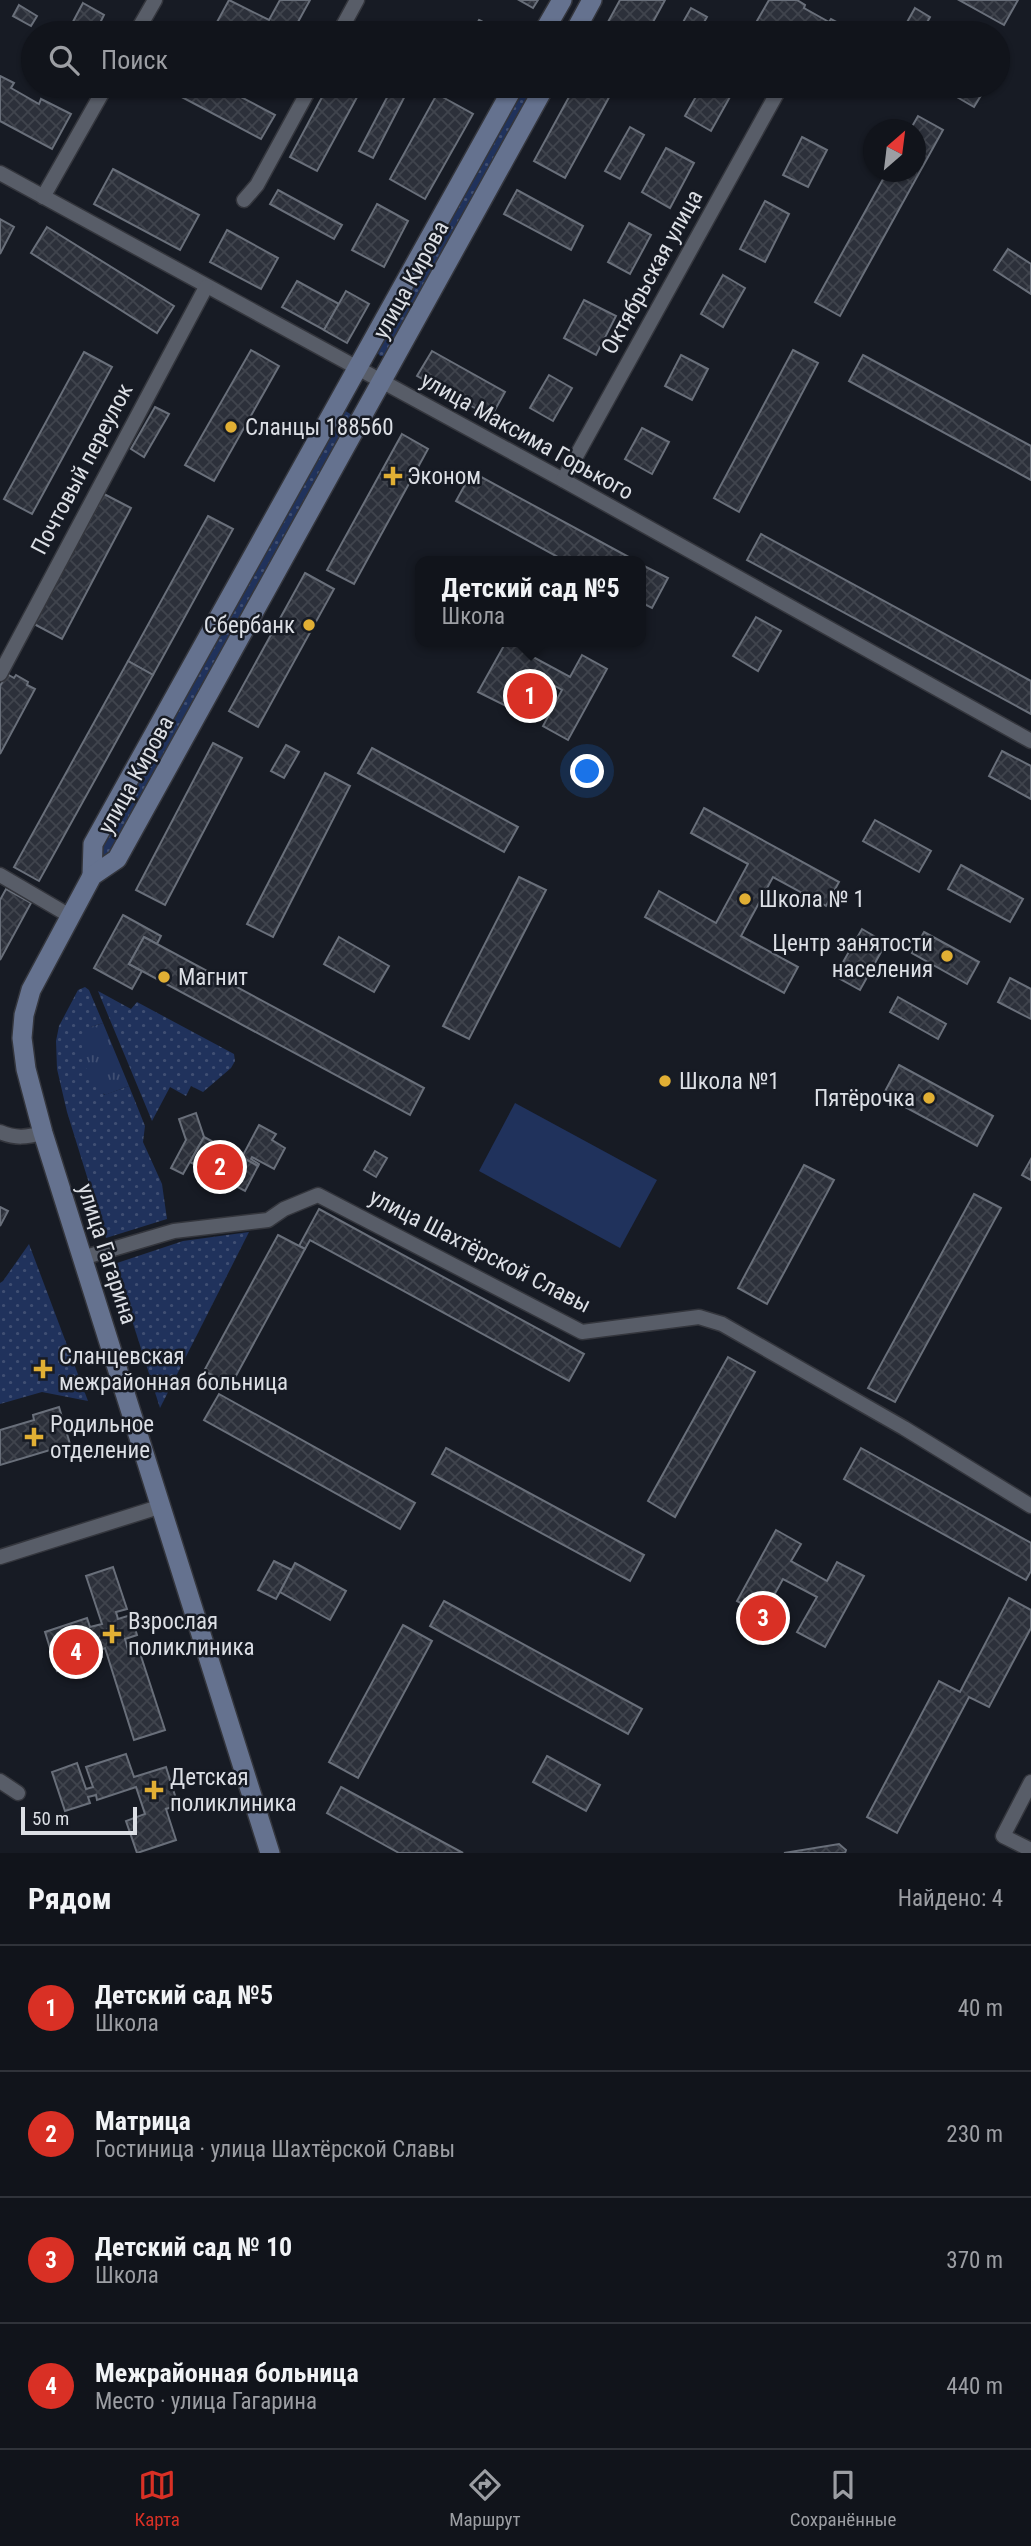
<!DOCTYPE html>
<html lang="ru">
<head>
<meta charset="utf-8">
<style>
	:root { --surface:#11141b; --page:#1e2128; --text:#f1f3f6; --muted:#9c9ea3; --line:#30333a; --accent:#d93025 }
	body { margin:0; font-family:"Roboto Condensed",sans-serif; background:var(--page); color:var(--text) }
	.compass { position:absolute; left:863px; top:119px; width:63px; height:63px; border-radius:50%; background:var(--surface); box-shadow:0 2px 5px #0004; rotate:28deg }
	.scale { position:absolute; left:21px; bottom:18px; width:116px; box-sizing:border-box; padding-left:7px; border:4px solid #dcdfe5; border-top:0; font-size:19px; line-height:24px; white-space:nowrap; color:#dcdfe5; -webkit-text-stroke:5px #171b24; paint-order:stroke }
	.you { position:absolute; left:588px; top:772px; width:24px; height:24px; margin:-18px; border:5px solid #fff; border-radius:50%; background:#1a73e8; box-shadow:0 0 0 10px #1a73e833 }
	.badge { display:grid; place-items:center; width:46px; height:46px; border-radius:50%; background:var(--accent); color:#fff; font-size:23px; font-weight:700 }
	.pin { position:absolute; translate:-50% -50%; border:4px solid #fff; box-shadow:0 2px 7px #0006 }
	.popup { position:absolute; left:415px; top:556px; width:231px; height:91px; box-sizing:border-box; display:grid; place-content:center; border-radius:14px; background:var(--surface); filter:drop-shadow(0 2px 5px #0005); font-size:23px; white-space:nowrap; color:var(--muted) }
	.popup b { font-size:26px; color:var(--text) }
	.popup::after { content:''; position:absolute; left:50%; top:100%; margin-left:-14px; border:14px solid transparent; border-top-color:var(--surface) }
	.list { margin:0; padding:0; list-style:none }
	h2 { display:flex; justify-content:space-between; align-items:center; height:91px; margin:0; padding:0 28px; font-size:30px }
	h2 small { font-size:23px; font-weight:400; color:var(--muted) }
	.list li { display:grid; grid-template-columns:46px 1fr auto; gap:21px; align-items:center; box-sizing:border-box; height:126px; padding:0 28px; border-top:2px solid var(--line) }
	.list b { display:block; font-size:26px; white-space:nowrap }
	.list p { margin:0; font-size:23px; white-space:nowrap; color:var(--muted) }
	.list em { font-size:23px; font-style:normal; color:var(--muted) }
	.icon { flex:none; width:38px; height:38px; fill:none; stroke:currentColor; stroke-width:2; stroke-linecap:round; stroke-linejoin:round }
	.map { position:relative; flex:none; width:1031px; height:1853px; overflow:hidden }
	.search { position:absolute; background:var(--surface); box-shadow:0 2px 5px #0004; left:21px; right:21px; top:21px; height:77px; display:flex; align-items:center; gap:18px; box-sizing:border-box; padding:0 24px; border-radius:38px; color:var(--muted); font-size:26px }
	.sheet { height:595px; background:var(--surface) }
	nav { display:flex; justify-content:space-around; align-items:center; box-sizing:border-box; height:98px; border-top:2px solid var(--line); background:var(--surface); font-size:19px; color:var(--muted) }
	nav a { display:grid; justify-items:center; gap:4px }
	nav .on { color:var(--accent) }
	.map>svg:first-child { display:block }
	.grass { fill:url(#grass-dots) }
	.park { fill:url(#park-tufts) }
	.pitch { fill:#20325c }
	.building { fill:url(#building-cross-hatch); stroke:#696f7a; stroke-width:2 }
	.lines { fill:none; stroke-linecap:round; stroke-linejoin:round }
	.street-casing { stroke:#34363d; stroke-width:17 }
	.secondary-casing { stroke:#34363d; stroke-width:22 }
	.street { stroke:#585d68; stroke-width:14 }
	.secondary { stroke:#65728f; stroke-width:19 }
	.poi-dot { fill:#e1af34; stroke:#171b24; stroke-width:2.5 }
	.labels { text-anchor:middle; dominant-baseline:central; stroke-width:5; stroke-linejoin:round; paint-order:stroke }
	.street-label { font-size:23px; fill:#dcdfe5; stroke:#171b24 }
	.poi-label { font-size:23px; fill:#dcdfe5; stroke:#171b24; text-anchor:start }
</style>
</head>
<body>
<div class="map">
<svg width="1031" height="1853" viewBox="0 0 1031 1853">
	<defs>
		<pattern id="grass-dots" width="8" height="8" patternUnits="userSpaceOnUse" patternTransform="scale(1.75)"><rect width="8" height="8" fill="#20325c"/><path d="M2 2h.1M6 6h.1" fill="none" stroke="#404f73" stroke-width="1.8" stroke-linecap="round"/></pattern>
		<pattern id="park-tufts" width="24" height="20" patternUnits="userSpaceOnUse" patternTransform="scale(1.75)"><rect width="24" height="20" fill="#20325c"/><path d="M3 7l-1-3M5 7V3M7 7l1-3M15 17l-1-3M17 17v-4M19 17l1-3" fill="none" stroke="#404f73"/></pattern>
		<pattern id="building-cross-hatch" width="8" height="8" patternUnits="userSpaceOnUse" patternTransform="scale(1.75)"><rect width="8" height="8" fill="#2c303a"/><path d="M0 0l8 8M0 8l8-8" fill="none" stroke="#40444d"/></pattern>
	</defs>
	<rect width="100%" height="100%" fill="#171b24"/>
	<g class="grass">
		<path d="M523,86H537L386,356H380L377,352L378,347Z"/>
		<path d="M344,410L352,415L351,419L109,857L100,859L98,851Z"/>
		<path d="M85,987L89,990L103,1023L91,1027L104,1095L129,1086L145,1126L143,1142L162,1184L167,1219L106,1238L67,1112L57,1069L56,1041L59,1026L78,990Z"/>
		<path d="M98,991L131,1009L137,1002L234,1054L235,1061L231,1068L203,1092L191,1086L186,1096L170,1087L152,1121Z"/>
		<path d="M249,1232L160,1408L114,1264L183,1241Z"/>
		<path d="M29,1244L88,1401L42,1392L0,1404V1283L3,1281Z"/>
	</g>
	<path class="park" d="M103,1023L129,1086L105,1095C94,1083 77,1060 83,1043C85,1037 89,1032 91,1027Z"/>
	<path class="pitch" d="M515,1103L657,1180L620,1248L479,1171Z"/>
	<g class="building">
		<path d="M229,0L269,20L280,0H310L292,33H236L217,22Z"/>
		<path d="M519,0H538L533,8Z"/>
		<path d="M620,0H665L647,33H602Z"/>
		<path d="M769,0H797L805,5L804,8L829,22L831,19L857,33H768L754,26Z"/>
		<path d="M959,0H1018L1004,25Z"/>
		<path d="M83,3L104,15L95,33H67Z"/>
		<path d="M19,5L37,16L31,26L13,16Z"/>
		<path d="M691,8L707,17L698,33H677Z"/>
		<path d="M915,8L930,17L921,33H901Z"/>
		<path d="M479,20L504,33H472Z"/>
		<path d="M0,76L14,83L11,88L39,104L41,99L71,114L52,149L0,121Z"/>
		<path d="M161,86H220L275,115L261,139Z"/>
		<path d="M328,86H363L317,171L290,157Z"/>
		<path d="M393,86H410L373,158L359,151Z"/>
		<path d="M575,86H607L613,90L565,178L534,161Z"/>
		<path d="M702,86H716L731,95L711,131L685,116Z"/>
		<path d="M938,86H973L983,92L974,107Z"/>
		<path d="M437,94L473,114L425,199L390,179Z"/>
		<path d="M918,116L943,130L840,316L815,302L887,172H916V130H910Z"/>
		<path d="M630,127L644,135L620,179L605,171Z"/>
		<path d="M802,137L827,150L808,187L783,175Z"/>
		<path d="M666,148L694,163L670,208L642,192Z"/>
		<path d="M113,169L199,215L180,250L94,204Z"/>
		<path d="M278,190L342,225L334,239L270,204Z"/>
		<path d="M517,190L583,226L571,250L504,214Z"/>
		<path d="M765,201L789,214L765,262L740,249Z"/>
		<path d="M377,204L408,221L384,267L352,250Z"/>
		<path d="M0,219L14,227L0,254Z"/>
		<path d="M629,223L651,235L630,274L608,262Z"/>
		<path d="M47,227L174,306L157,333L31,253Z"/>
		<path d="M227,230L278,258L261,289L210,262Z"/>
		<path d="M1008,249L1031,264V294L994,270Z"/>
		<path d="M723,275L745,288L723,327L701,314Z"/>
		<path d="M297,281L339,304L324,330L282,307Z"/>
		<path d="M346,291L369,304L347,343L324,330Z"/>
		<path d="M584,300L616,316L596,355L564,338Z"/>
		<path d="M251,350L279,366L214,481L185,465Z"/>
		<path d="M793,350L818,363L739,512L714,498Z"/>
		<path d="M432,351L505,392L491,417L417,376Z"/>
		<path d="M84,352L112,367L32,514L4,499Z"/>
		<path d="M681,355L708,369L692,400L665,386Z"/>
		<path d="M863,355L1031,446V480L849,381Z"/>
		<path d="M549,375L572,388L553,421L530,408Z"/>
		<path d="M155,407L169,414L144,457L131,449Z"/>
		<path d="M642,428L669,442L652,474L625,459Z"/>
		<path d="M402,434L428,449L354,584L327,570Z"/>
		<path d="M472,472L636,561H565L456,501Z"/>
		<path d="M104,494L131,508L62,639L34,624Z"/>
		<path d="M208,516L233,529L153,675L128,661Z"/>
		<path d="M761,534L1031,681V714L747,560Z"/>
		<path d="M640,564L668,578L652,608L640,602Z"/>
		<path d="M305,573L334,589L258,727L229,711Z"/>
		<path d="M756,617L781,631L758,671L733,656Z"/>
		<path d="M506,642H541L533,657L570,677L582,655L607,669L568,740L543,726L562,690L526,670L506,706L478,692Z"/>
		<path d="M128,661L153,675L39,881L14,867Z"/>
		<path d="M7,674L14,678L16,675L28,682L27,685L35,689L0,754V686Z"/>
		<path d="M213,743L242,758L165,905L136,890Z"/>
		<path d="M286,745L299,752L284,778L271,771Z"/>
		<path d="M372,748L518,827L504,852L358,773Z"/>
		<path d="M1002,751L1031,766V799L989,776Z"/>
		<path d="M325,773L350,786L273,937L247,924Z"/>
		<path d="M704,808L839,882L826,906L773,877L741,936L798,967L784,993L645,917L659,891L716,923L748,864L691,833Z"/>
		<path d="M875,820L931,851L919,872L863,841Z"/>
		<path d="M961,865L1023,899L1010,922L948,889Z"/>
		<path d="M519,877L546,890L469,1039L443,1026Z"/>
		<path d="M6,889L31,903L0,960V900Z"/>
		<path d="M123,915L161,936L157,944L144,937L129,964L142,971L132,989L94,968Z"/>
		<path d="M862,929L886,943L860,990L835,976Z"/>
		<path d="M924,932L979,962L967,984L912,953Z"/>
		<path d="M144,937L424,1088L410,1115L129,964Z"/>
		<path d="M339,937L389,966L374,992L324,964Z"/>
		<path d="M1010,978L1031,989V1019L998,1002Z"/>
		<path d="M898,997L946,1024L938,1039L890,1012Z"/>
		<path d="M899,1065L993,1116L977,1146L883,1095Z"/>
		<path d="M196,1113L204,1137L183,1174L171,1168L186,1140L179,1119Z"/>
		<path d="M259,1125L276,1134L272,1140L285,1148L274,1169L252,1157L251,1159L259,1164L258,1166L242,1157Z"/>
		<path d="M204,1137L258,1166L245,1191L190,1162Z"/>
		<path d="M375,1151L387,1158L376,1177L364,1170Z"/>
		<path d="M1031,1159V1180L1022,1175Z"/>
		<path d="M804,1165L834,1180L767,1304L738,1288Z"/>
		<path d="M974,1194L1001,1208L895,1402L868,1388Z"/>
		<path d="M0,1207L8,1211L0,1226Z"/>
		<path d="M319,1209L584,1354L569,1381L310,1240L305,1249L299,1246Z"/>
		<path d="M278,1235L305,1249L231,1385L204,1371Z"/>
		<path d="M728,1357L755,1372L675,1517L648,1501Z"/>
		<path d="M219,1394L415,1503L400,1529L204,1420Z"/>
		<path d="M59,1407L70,1444L0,1465V1430L34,1420L33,1415Z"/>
		<path d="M446,1448L644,1555L630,1581L432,1474Z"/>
		<path d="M861,1448L1031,1543V1571L1026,1580L844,1479Z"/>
		<path d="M776,1530L801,1544L791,1561L827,1581L837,1562L864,1576L825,1647L797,1632L817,1597L783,1579L763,1615L737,1601Z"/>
		<path d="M274,1561L292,1570L276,1599L258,1590Z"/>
		<path d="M295,1563L346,1591L330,1620L280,1592Z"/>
		<path d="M113,1567L127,1609L116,1612L118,1619L131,1615L137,1635L125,1639L129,1654L139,1650L165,1730L134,1740L105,1648L100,1650L102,1657L57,1671L45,1632L87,1618L90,1627L102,1624L86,1576Z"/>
		<path d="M1009,1598L1031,1610V1628L989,1707L969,1697L897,1833L867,1817L939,1681L960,1692Z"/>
		<path d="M444,1601L642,1709L628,1734L430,1626Z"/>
		<path d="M403,1625L432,1641L358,1778L329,1762Z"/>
		<path d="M126,1754L134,1777L166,1767L178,1805L166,1809L176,1840L137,1853L126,1821L145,1814L136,1787L97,1800L96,1795L88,1797L90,1803L65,1811L52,1772L77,1763L86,1789L93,1787L86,1767Z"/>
		<path d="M547,1756L600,1785L586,1811L533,1782Z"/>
		<path d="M341,1787L463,1853H399L327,1813Z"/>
		<path d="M839,1844L846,1850L845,1853H784Z"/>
	</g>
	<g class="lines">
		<g class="street-casing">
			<g id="street">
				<path d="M136,33L155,0"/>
				<path d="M339,33L357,0"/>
				<path d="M0,173L563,480L1031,741"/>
				<path d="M43,197L106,86"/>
				<path d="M244,200L257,185L311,86"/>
				<path d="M563,480L781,86"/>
				<path d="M0,674L206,287"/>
				<path d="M0,875L70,916"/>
				<path d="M0,1132C16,1139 27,1137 43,1133"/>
				<path d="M82,1258L174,1231L268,1220L284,1209L318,1195L582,1332L699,1317L722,1324L904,1428L1031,1506"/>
				<path d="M0,1557L162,1506"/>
				<path d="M0,1781L18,1793"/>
				<path d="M1031,1782L1003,1836L1031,1850"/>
			</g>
		</g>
		<g class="secondary-casing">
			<g id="secondary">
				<path d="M543,33L562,0"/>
				<path d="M574,33L592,0"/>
				<path d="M92,876L93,844L514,86"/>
				<path d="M270,1853L43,1133L26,1069L22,1038L24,1015L31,990L92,876L117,859L545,86"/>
			</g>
		</g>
		<use href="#street" class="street"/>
		<use href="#secondary" class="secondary"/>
	</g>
	<g class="poi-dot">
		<circle cx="231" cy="427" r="7"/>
		<path d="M389.5 465.5h7v7h7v7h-7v7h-7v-7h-7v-7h7z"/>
		<circle cx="309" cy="625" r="7"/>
		<circle cx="745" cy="899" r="7"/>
		<circle cx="947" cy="956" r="7"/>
		<circle cx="164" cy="977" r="7"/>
		<circle cx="665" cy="1081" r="7"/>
		<circle cx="929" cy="1098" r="7"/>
		<path d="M39.5 1358.5h7v7h7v7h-7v7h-7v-7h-7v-7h7z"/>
		<path d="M30.5 1426.5h7v7h7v7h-7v7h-7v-7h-7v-7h7z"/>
		<path d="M108.5 1623.5h7v7h7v7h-7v7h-7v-7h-7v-7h7z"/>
		<path d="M150.5 1779.5h7v7h7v7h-7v7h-7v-7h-7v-7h7z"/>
	</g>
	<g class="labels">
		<g class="street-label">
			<text transform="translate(652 272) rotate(-61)">Октябрьская улица</text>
			<text transform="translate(411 280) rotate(-61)">улица Кирова</text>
			<text transform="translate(527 436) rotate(29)">улица Максима Горького</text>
			<text transform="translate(82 469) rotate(-62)">Почтовый переулок</text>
			<text transform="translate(136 775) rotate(-61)">улица Кирова</text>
			<text transform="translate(480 1251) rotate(27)">улица Шахтёрской Славы</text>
			<text transform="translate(107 1254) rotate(72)">улица Гагарина</text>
		</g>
		<g class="poi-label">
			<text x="245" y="427">Сланцы 188560</text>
			<text x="407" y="476">Эконом</text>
			<text x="295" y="625" text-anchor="end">Сбербанк</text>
			<text x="759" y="899">Школа № 1</text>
			<text x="933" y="943" text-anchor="end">Центр занятости<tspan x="933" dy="26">населения</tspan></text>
			<text x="178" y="977">Магнит</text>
			<text x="679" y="1081">Школа №1</text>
			<text x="915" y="1098" text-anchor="end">Пятёрочка</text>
			<text x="59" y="1356">Сланцевская<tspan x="59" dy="26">межрайонная больница</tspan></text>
			<text x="50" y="1424">Родильное<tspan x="50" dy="26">отделение</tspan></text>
			<text x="128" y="1621">Взрослая<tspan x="128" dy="26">поликлиника</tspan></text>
			<text x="170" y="1777">Детская<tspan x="170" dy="26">поликлиника</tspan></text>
		</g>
	</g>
</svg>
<svg class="compass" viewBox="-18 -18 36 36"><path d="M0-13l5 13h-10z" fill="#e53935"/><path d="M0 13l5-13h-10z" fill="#9c9ea3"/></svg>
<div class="scale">50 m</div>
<div class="you"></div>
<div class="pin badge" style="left:530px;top:696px">1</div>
<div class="popup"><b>Детский сад №5</b>Школа</div>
<div class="pin badge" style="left:220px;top:1167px">2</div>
<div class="pin badge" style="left:763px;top:1618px">3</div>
<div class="pin badge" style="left:76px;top:1652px">4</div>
<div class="search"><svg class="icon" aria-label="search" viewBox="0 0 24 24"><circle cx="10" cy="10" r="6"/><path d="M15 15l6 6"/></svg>Поиск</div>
</div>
<section class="sheet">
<h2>Рядом<small>Найдено: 4</small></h2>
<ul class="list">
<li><span class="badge">1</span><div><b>Детский сад №5</b><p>Школа</p></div><em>40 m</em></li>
<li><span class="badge">2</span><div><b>Матрица</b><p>Гостиница · улица Шахтёрской Славы</p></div><em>230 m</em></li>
<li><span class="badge">3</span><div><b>Детский сад № 10</b><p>Школа</p></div><em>370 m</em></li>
<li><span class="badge">4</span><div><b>Межрайонная больница</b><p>Место · улица Гагарина</p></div><em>440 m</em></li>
</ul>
</section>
<nav>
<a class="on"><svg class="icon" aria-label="map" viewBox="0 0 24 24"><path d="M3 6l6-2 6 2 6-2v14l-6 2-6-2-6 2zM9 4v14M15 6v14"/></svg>Карта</a>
<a><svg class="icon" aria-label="directions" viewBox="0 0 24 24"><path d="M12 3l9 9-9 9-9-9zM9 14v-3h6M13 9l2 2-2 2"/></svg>Маршрут</a>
<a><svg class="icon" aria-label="saved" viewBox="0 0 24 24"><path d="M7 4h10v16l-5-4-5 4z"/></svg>Сохранённые</a>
</nav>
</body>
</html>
